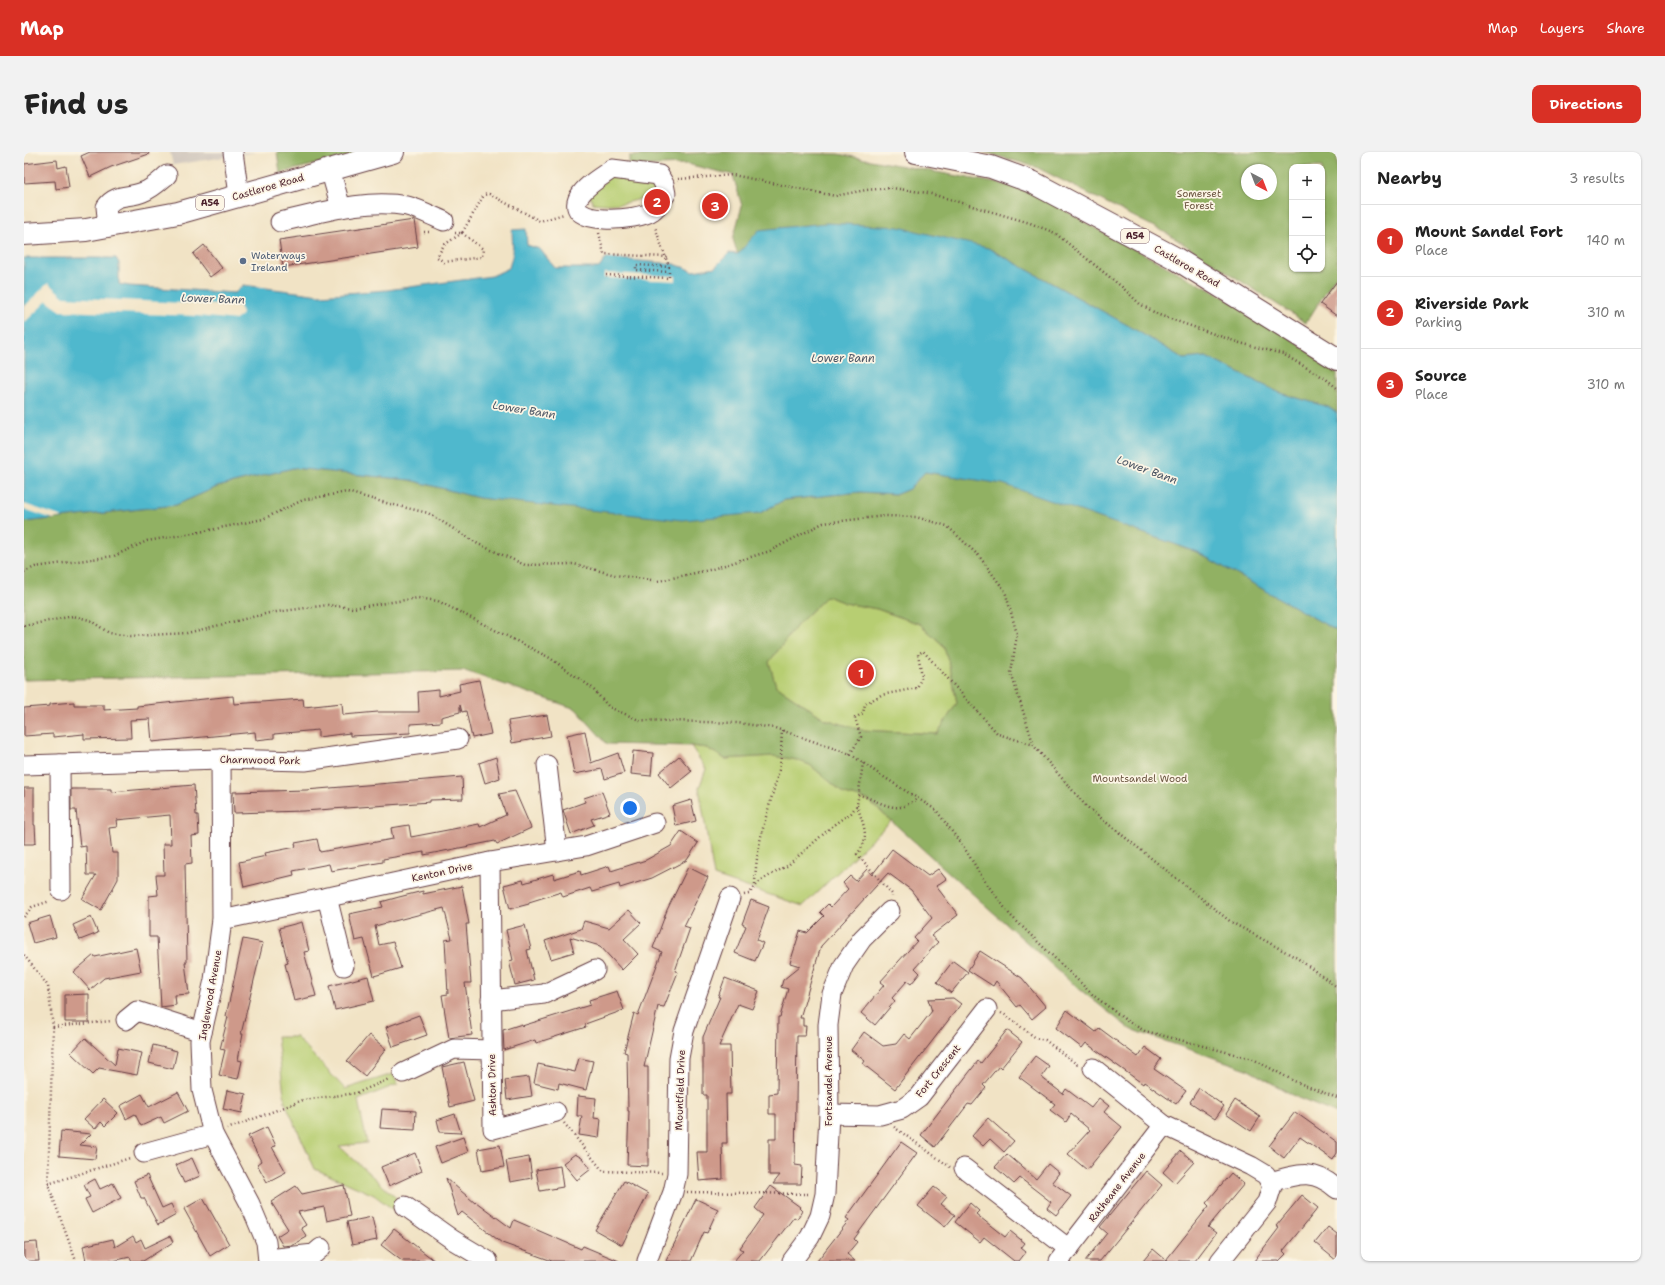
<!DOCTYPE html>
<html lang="en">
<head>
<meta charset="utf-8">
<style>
	:root { --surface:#fff; --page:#f2f2f2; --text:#222; --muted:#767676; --line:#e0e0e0; --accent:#d93025 }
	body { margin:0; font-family:"Shantell Sans",sans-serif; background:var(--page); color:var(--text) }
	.controls { position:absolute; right:12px; top:12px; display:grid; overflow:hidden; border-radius:8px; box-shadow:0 1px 3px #0004 }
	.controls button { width:36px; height:36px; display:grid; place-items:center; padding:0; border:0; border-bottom:1px solid var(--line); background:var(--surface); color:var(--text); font:20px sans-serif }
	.compass { position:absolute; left:1217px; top:12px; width:36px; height:36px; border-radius:50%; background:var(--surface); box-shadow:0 1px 3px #0004; rotate:138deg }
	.you { position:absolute; left:606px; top:656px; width:14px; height:14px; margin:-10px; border:3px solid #fff; border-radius:50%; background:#1a73e8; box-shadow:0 0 0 6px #1a73e833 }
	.badge { display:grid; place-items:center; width:26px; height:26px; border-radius:50%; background:var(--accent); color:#fff; font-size:13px; font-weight:700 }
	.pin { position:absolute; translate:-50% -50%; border:2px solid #fff; box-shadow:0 1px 4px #0006 }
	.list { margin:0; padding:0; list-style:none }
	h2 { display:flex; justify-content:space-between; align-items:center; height:52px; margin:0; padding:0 16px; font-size:17px }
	h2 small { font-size:13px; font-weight:400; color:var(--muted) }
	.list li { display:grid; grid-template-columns:26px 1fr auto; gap:12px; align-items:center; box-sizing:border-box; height:72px; padding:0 16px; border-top:1px solid var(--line) }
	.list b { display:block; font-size:15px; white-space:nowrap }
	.list p { margin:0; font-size:13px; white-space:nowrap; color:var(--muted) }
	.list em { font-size:13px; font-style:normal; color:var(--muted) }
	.icon { flex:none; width:22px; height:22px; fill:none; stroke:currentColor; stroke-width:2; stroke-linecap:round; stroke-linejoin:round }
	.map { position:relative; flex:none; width:1313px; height:1109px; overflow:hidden; border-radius:8px }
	header { display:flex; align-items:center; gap:24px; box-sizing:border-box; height:56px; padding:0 20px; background:var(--accent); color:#fff }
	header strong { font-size:19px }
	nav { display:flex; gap:22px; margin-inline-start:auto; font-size:14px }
	.intro { display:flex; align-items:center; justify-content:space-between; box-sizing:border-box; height:96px; padding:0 24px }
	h1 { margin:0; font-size:28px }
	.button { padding:10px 18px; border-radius:8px; background:var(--accent); color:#fff; font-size:14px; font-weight:700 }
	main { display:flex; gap:24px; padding:0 24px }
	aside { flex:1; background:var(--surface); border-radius:8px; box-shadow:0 1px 3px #0004 }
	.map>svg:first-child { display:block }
	.industrial { fill:#ccc2b9 }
	.green { fill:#b7ce72; stroke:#80764e }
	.forest { fill:#91b164; stroke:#6e6848; fill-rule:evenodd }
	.water { fill:#50b8cd; stroke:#4d6c7c }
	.pier { fill:#f1e3c5 }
	.building { fill:#ce998a }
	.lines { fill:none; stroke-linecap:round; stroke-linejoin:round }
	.minor-casing { stroke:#633c42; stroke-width:21 }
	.major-casing { stroke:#633c42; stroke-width:24 }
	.path { stroke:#633c42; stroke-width:2.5; stroke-dasharray:1 3; stroke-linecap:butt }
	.minor { stroke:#fff; stroke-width:19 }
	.major { stroke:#fff; stroke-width:22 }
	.service-dot { fill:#5c6f8a; stroke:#fcf5e5; stroke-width:1.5 }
	.labels { text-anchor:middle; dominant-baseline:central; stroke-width:3.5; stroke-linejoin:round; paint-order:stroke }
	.shield { fill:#fcf5e5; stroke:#7f5f63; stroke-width:1 }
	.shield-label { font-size:9px; font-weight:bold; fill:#4a1f2b }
	.street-label { font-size:10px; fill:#4a1f2b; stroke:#fcf5e5 }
	.park-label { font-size:10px; fill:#6b5440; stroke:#fcf5e5 }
	.service-label { font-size:10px; fill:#4e5e75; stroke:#fcf5e5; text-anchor:start }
	.water-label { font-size:11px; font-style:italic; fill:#4c5564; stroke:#fcf5e5 }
</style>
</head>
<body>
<header>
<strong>Map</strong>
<nav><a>Map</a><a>Layers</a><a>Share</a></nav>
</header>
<div class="intro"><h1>Find us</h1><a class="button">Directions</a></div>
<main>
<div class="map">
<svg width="1313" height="1109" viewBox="0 0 1313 1109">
	<rect width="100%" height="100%" fill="#fcf5e5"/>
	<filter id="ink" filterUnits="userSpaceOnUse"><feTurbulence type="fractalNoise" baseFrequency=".025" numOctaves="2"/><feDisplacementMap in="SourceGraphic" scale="8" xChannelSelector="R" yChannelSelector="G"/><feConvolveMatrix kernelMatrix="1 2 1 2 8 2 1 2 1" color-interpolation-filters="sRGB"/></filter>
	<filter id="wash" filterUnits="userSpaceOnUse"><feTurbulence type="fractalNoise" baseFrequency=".012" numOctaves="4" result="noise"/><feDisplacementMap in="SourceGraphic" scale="16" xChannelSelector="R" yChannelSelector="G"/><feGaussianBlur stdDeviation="0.9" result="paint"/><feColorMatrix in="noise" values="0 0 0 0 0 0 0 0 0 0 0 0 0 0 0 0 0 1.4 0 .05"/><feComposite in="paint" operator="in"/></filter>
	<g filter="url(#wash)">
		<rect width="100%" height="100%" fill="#f1e3c5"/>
		<path class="industrial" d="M146,0H233L149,13Z"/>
		<g class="green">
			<path d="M587,24L628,29L634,38C614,51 592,54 569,51L565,43Z"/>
			<path d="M803,444L821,451L853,457L896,472L919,493L926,514L933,551L913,582L837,578L801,567L752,534L745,510L774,472Z"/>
			<path d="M667,594L683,596L701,607L749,604L773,608L786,613L821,642L844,648L867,669L779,754L690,724L675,636L682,617Z"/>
			<path d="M253,885H272L321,937L369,922L374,932L334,948L343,991L315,994L381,1054L375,1062L350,1043L291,1017L261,950Z"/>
		</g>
		<g class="forest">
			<path d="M253,0H342L256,21Z"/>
			<path d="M695,0L814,2L1004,37L1073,77L1244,169L1313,222V261L1304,255L1256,241L1182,205L1160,207L1105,174L964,96L718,117L709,87L718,54L709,23L663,12L605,14V4Z"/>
			<path d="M960,0H1313V122L1282,171L1144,82L1012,15ZM1268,15H1298V117H1268ZM1223,18H1247V42H1223Z"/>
			<path d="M269,316L386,328L455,346L540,354L736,361L760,348L836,340L873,342L885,337L901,320L982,332L1173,400L1313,479V962L1274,946L1223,917L1106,877L1049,832L844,648L821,642L786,613L773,608L749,604L701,607L683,596L667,594L583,592L552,557L441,519L0,528V370L152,353L193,335ZM803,444L821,451L853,457L896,472L919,493L926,514L933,551L913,582L837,578L801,567L752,534L745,510L774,472Z"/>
		</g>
		<path class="water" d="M802,71L875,75L964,96L1105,174L1160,207L1182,205L1256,241L1304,255L1313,261V479L1173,400L979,332L901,320L885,337L873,342L836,340L760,348L736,361L658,368L455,346L386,328L269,316L193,335L152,353L0,370V106H92L95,111V132L105,134L211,141L219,133L296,143L363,138L468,124L485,116L489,101L488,78L502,77L503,93L516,97L531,116H575L582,106L650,112L670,119L691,115L705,101L714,102L735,78Z"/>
		<g class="pier">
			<path d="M580,121L652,124V129L580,126Z"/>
			<path d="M24,131L40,145L216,154L218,162L212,168L173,164L37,159L23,149L0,171V155Z"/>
			<path d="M0,352L39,365L29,367L0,357Z"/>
		</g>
		<g id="blocks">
			<g class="building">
				<path d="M66,0H124L125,2L87,15L66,25L57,4Z"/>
				<path d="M33,8L34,16L42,14L45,35L32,37L31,29L0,31V12Z"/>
				<path d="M390,68L394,95L259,115L255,88Z"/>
				<path d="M180,93L198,116L186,125L169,102Z"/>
				<path d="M1313,129V164L1296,152Z"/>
				<path d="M455,528L467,582L448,586L442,559L438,560L436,553V560L417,565V570L386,572V581L326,584V581L294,585V578L250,582V586L232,588L231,580L128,590L126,567L106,568L107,586L60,587V582L29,585V582L0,584V556L26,554V552L50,550V553H80V558L113,556V554L209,544L210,552L279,547L280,555L318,551L319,563L354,560H395L394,540L415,538V544L436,539L435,532Z"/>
				<path d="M523,563L527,584L488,591L484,569Z"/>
				<path d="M561,579L567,611L594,601L600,621L581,627L578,617L550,622L543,583Z"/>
				<path d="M609,599L629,601L627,624L607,622Z"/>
				<path d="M655,604L668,619L647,636L635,621Z"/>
				<path d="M472,605L476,626L461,631L455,611Z"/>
				<path d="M438,625L439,647L406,648V650L280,659L210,661L209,640L282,638Z"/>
				<path d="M170,633L172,663H174L175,683L167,684L168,711L161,712L163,810H161L165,842L151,843L152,853L137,855L133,785H125V744L134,743L132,723H140L139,692H147L146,663L92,668L93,675L85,676L88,701H94V727L77,758L58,747L72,723H63L62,694L56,695L52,658H47V637H87V640Z"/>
				<path d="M0,636H10V673H11L12,691L9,692H0Z"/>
				<path d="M491,639L507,676L473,692L471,689L400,703V700L359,707V710L307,719L305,712L269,719L270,723L220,735L215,710L242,704L241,701L272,695L271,691L293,687L296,700L369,687L367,676L385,673L387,685L455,672L456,675L482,663L475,642Z"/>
				<path d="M578,640L586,661L567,667L570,673L547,682L539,658L561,650L560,646Z"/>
				<path d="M667,648L672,669L652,674L648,654Z"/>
				<path d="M657,679L674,691L663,708L628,726L596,736L595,732L568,740L566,736L539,745L537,740L505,750V752L486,757L480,733L499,728L500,731L529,722L530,727L556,719L557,723L585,714L587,719L622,708L647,694Z"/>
				<path d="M868,697L904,724L914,717L922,727L912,734L934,763L907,784L914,790L891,816L896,821L887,832L883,829L868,846L871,849L851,873L837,861L860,833L856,830L893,789L890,786L908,766L887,738L864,721L797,794L776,866H779V874H782L781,884H773L771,1013L778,1014L777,1032H749L756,1023H745V987H752V962H745V942L753,941L754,865H756L764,837L757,835L759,828L776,814L766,811L776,779L783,781L800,764L796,760L804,752L807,755L824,737L819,731L826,724L832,729L843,717L848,723Z"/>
				<path d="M664,715L684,725L660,774L666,776L651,819L654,820L640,855L634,854L620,915H624V1014L603,1013L605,959H604L603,901L600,900L610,861L614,863L638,800L629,796L643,758Z"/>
				<path d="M438,734L445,772H442L447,831H441L448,883L425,886L418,843L424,842L421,788L428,787L420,756L351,774L355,793L369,790L377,816L350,824L340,787L331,789L325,762L359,755L357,750L375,745L399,739V742Z"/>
				<path d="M727,748L745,755L733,788L739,791L731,809L711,801L722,774L718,772Z"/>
				<path d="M605,758L617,771L600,787L614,802L598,818L576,794L546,785L550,800L527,807L521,789L557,777L560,769L585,776Z"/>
				<path d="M26,764L32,785L9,791L3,771Z"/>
				<path d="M67,765L74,781L56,788L49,773Z"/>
				<path d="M278,770L285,799L280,800L292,844L270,849L261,812L264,811L255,776Z"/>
				<path d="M501,773L507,797L503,798L510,828L491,833L485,809L489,808L482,778Z"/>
				<path d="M219,787L239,791L217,882H219L214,908L218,909L214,927L195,923L201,898L196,897L204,865L202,864Z"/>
				<path d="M112,796L117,819L80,826L66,838L50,820L70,803L71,805Z"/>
				<path d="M956,799L998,826L1022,855L1008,867L996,853L993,855L972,829L969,834L944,818Z"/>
				<path d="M929,809L944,820L927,841L913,830Z"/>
				<path d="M344,824L350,849L311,858L305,834Z"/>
				<path d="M701,826L735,839L728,857L714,852L695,894H706L707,942H702L703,991H698L699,1027L675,1029L673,1000H683V943H679V885L696,845H694Z"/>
				<path d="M593,839L600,858L561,872L562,875L512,891L511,888L480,898L479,878L498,872V874L566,853L565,848Z"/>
				<path d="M65,842V870H41V843Z"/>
				<path d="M929,846L937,852L871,937L839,912L841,909L827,898L840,880L859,894L872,892L880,882L886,887L908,859L904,847Z"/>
				<path d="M1043,858L1072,880L1075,876L1114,905L1121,895L1137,907L1130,917L1162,939L1152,952L1120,930L1119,932L1062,891L1058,896L1032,876Z"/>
				<path d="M395,863L403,883L369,895L362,875Z"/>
				<path d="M983,878L998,890L977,916L975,914L959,933L962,936L948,953L944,952L911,995L897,983L954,909L957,911Z"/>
				<path d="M345,883L362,897L341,924L323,909Z"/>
				<path d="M61,886L91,913L94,896L118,901L113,923L75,916L69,922L47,901Z"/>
				<path d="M129,893L153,899L149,917L125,911Z"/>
				<path d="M1011,904L1025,914L1017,925L1039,942L1042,937L1067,956L1075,946L1085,954L1080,960L1098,975L1063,1018L1044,1002L1066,978L1047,962L1042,970L1026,958L1031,952L995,925Z"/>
				<path d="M555,906L569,909L562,938L535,931L534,937L510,931L514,912L551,920Z"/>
				<path d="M440,910L450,949L426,955L418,915Z"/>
				<path d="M505,925L508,944L483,948L481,928Z"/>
				<path d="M1175,936L1200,954L1191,967L1166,950Z"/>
				<path d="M203,938L222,942L218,961L199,957Z"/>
				<path d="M154,940L164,959L140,971L137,965L117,974L111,962L102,967L96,954L118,942L125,955Z"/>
				<path d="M554,944L572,946L570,966L577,967L575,986L555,983L558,964H553Z"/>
				<path d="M79,947L94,961L81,974L77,970L71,977L60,967Z"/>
				<path d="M1211,948L1236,965L1227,979L1202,962Z"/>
				<path d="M358,957L392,959L391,978L356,976Z"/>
				<path d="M1271,960L1313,990V1001L1309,1008L1276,985L1260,1006L1245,994Z"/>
				<path d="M431,962L437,981L416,980L413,968Z"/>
				<path d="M964,966L990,989L980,1000L966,987L959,994L948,984Z"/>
				<path d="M243,975L252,994L248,995L262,1020L243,1030L233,1012L237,1009L224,984Z"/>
				<path d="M37,979L67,982L56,993L73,995L71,1007L35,1004Z"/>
				<path d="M439,985L444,1000L417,1011L411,995Z"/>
				<path d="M877,990L893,1001L830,1087L833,1090L823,1102L831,1109H793L825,1068L822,1066Z"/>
				<path d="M476,993L480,1015L458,1019L454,997Z"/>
				<path d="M1157,999L1170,1010L1151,1031L1139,1020Z"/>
				<path d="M391,1001L398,1019L365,1034L357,1015Z"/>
				<path d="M551,1002L558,1006L567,1017L553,1028L539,1011Z"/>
				<path d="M983,1002L1012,1027L1024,1012L1035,1021L1028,1030L1047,1044L1032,1063L1023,1056L1027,1050L996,1026L990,1032L971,1015Z"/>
				<path d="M505,1005L508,1026L486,1030L482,1009Z"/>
				<path d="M168,1006L176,1024L160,1031L152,1013Z"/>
				<path d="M536,1014L539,1035L516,1039L512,1018Z"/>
				<path d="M1122,1019L1138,1033L1076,1109H1061L1083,1081L1076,1075Z"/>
				<path d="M1207,1021L1220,1032L1184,1075L1192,1081L1171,1109H1119L1129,1097L1142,1108L1185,1054L1182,1051Z"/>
				<path d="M123,1023L138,1056L147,1052L152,1063L134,1073L120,1046H117L110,1029Z"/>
				<path d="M422,1026L451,1051L452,1050L487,1076L490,1068L557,1097L559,1094L595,1109H528L478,1091L438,1060L434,1064Z"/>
				<path d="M71,1027L76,1037L89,1031L97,1046L68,1061L61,1047L66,1045L60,1033Z"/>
				<path d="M600,1029L624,1042L598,1093L571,1078Z"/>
				<path d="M320,1033L326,1064L303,1069L300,1055L274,1060L282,1073L277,1076L283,1085L269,1093L259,1094L253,1084L264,1077L247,1050L272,1034L278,1042Z"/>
				<path d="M747,1034L776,1055L775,1056L778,1059L773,1067L770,1065L736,1109H710L719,1098L716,1096L739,1063L731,1056Z"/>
				<path d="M910,1035L923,1045L917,1052L931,1063L921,1075L894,1054Z"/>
				<path d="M1278,1043L1294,1056L1259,1099L1262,1102L1255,1109H1230L1255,1076L1252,1074Z"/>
				<path d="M179,1046L205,1092L186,1104L160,1057Z"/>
				<path d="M672,1047L694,1057L683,1081L680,1080L667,1109H642Z"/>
				<path d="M946,1051L955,1059L952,1062L981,1085L986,1079L1001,1091L997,1096L1002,1100L995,1109H990L960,1085L956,1090L931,1070Z"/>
				<path d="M348,1065L353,1088L328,1093L323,1070Z"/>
				<path d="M1304,1075L1313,1082V1109L1291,1091Z"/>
				<path d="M370,1077L398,1099L411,1109H378L357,1093Z"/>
				<path d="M109,1084L112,1090L117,1087L121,1096L146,1084L149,1090L119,1109H108L106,1105L89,1109H62L59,1094L89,1087L91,1095Z"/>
				<path d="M13,1090L15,1109H0V1091Z"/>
			</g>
		</g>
	</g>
	<g filter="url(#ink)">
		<use href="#blocks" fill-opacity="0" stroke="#633c42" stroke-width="1"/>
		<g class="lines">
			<g class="minor-casing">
				<g id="minor">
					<path d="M209,0L215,43"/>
					<path d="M306,17L317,56"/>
					<path d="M588,17L635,23L640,32L642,42C638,48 634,55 628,59C615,69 538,75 555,45C562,33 577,25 588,17Z"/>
					<path d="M256,70C297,61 341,46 383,54C395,57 408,64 420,69"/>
					<path d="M84,74L82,55C92,41 105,46 119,40C128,37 136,29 143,23"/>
					<path d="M197,607L198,768L190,828L176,889L178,938L189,982L226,1052L242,1090L244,1109"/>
					<path d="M36,612L37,738"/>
					<path d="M0,613L197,607L281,609L434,587"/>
					<path d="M523,613L533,699"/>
					<path d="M466,710L469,977L532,960"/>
					<path d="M303,745L320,814"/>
					<path d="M198,768L466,710L562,694L631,671"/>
					<path d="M467,848L520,842L571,818"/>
					<path d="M102,868L113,859L178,880"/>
					<path d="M379,921L430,897L468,898"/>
					<path d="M805,962L856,963L878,957L895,945L963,857"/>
					<path d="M1140,973L1227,1014L1242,1023L1248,1034L1243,1050L1196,1109"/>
					<path d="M120,1001L189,982"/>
					<path d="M940,1016L1045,1097"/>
					<path d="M1246,1030C1274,1022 1290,1016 1313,1037"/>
					<path d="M381,1054L429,1088L464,1109"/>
					<path d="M244,1107L290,1102L297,1096"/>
					<path d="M623,1109L649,1040L653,1022L655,906L660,879L706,746"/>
					<path d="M768,1109L786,1085L796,1064L801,1042L805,962L804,873L808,842L820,813L838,787L866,759"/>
					<path d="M1035,1109L1140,973L1069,916"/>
				</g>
			</g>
			<g class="major-casing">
				<g id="major">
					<path d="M892,0L967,15L1008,30L1151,106L1313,207"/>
					<path d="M0,82L62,78L154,61L369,0"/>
				</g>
			</g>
			<g class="path">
				<path d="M654,27L709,23L811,44L842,38L868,36L904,41L1006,71L1031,81L1098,135L1116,152L1135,163L1216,191L1259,202L1302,227L1313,236"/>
				<path d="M400,80H406"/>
				<path d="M431,81H438L460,43L465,42L516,69L540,62"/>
				<path d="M438,81L459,97L458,105L420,110L413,105L420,93Z"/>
				<path d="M575,81L580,102L643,105"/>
				<path d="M582,123L645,126V120L612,118V113L645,115L631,75"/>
				<path d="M0,420L11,415L90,404L123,389L181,379L239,367L279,348L323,340L362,351L404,361L454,392L501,413L550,412L591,423L635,429L685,418L746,399L799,371L861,364L892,365L923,374L955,404L981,439L993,482L987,521L1010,594L1036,624L1063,655L1207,770L1273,806L1313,835"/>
				<path d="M0,474L49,464L66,468L85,481L107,484L163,481L245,461L304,453L329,456L394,446L414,449L526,506L567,535L585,555L615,568L713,571L751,576L826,602L855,622L912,658L941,697L960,728L986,763L1069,843L1103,869L1121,879L1229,907L1270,929L1313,946"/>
				<path d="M826,602L837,585L831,566L839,561L841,552L857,543L893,536L898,524L894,502L899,499L974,582L1010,593"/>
				<path d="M834,643C848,645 862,657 877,655C882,654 889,649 894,647"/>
				<path d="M833,653C838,671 848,685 833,702L868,742V745"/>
				<path d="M731,732C732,689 745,658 755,618C758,605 757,591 758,578"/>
				<path d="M720,743L725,742L736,729L763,714L812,671L827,661L833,653L839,611"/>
				<path d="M0,765L8,755L26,749"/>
				<path d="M0,803L24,834L29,875L24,1032L52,1109"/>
				<path d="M977,861L981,863L1012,886L1021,888L1055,914"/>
				<path d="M29,875L87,869"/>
				<path d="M540,971L579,1019L638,1021"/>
				<path d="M870,975L926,1015"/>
				<path d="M203,977L279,948L333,941L365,927"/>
				<path d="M24,1032L106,1006"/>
				<path d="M663,1040L786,1042"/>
			</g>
			<use href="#minor" class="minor"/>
			<use href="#major" class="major"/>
		</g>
	</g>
	<circle class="service-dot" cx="219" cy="109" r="4"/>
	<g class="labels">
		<g class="shield">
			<rect x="172" y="44" width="28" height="14" rx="3"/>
			<rect x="1097" y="77" width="28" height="14" rx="3"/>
		</g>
		<g class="shield-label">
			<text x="186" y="51">A54</text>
			<text x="1111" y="84">A54</text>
		</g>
		<g class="street-label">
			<text transform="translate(244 35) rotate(-16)">Castleroe Road</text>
			<text transform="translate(1163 114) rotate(30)">Castleroe Road</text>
			<text transform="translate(236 608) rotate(1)">Charnwood Park</text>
			<text transform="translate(418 720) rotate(-12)">Kenton Drive</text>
			<text transform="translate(186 843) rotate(-80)">Inglewood Avenue</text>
			<text transform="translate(914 919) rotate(-51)">Fort Crescent</text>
			<text transform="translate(804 929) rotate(-90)">Fortsandel Avenue</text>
			<text transform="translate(468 933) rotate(-91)">Ashton Drive</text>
			<text transform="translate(656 938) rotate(-88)">Mountfield Drive</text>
			<text transform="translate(1093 1035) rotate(-52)">Ratheane Avenue</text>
		</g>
		<g class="park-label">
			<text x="1175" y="41">Somerset<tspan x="1175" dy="12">Forest</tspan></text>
			<text x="1116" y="626">Mountsandel Wood</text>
		</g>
		<g class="service-label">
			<text x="227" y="103">Waterways<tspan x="227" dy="12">Ireland</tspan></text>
		</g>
		<g class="water-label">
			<text transform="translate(189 147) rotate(2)">Lower Bann</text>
			<text x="819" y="206">Lower Bann</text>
			<text transform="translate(500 258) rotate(9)">Lower Bann</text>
			<text transform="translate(1123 318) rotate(20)">Lower Bann</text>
		</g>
	</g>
</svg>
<div class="controls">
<button>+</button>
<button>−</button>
<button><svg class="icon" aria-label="locate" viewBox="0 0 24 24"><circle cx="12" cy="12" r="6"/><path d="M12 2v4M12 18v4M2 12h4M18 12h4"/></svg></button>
</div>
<svg class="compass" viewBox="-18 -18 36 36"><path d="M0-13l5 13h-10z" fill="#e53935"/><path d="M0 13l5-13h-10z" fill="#767676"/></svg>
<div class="you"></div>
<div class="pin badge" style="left:837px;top:521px">1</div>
<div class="pin badge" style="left:633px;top:50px">2</div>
<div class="pin badge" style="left:691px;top:54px">3</div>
</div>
<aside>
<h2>Nearby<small>3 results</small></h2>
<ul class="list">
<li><span class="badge">1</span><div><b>Mount Sandel Fort</b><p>Place</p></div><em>140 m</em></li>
<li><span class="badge">2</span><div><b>Riverside Park</b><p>Parking</p></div><em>310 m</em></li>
<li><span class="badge">3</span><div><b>Source</b><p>Place</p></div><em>310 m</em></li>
</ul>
</aside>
</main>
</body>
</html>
